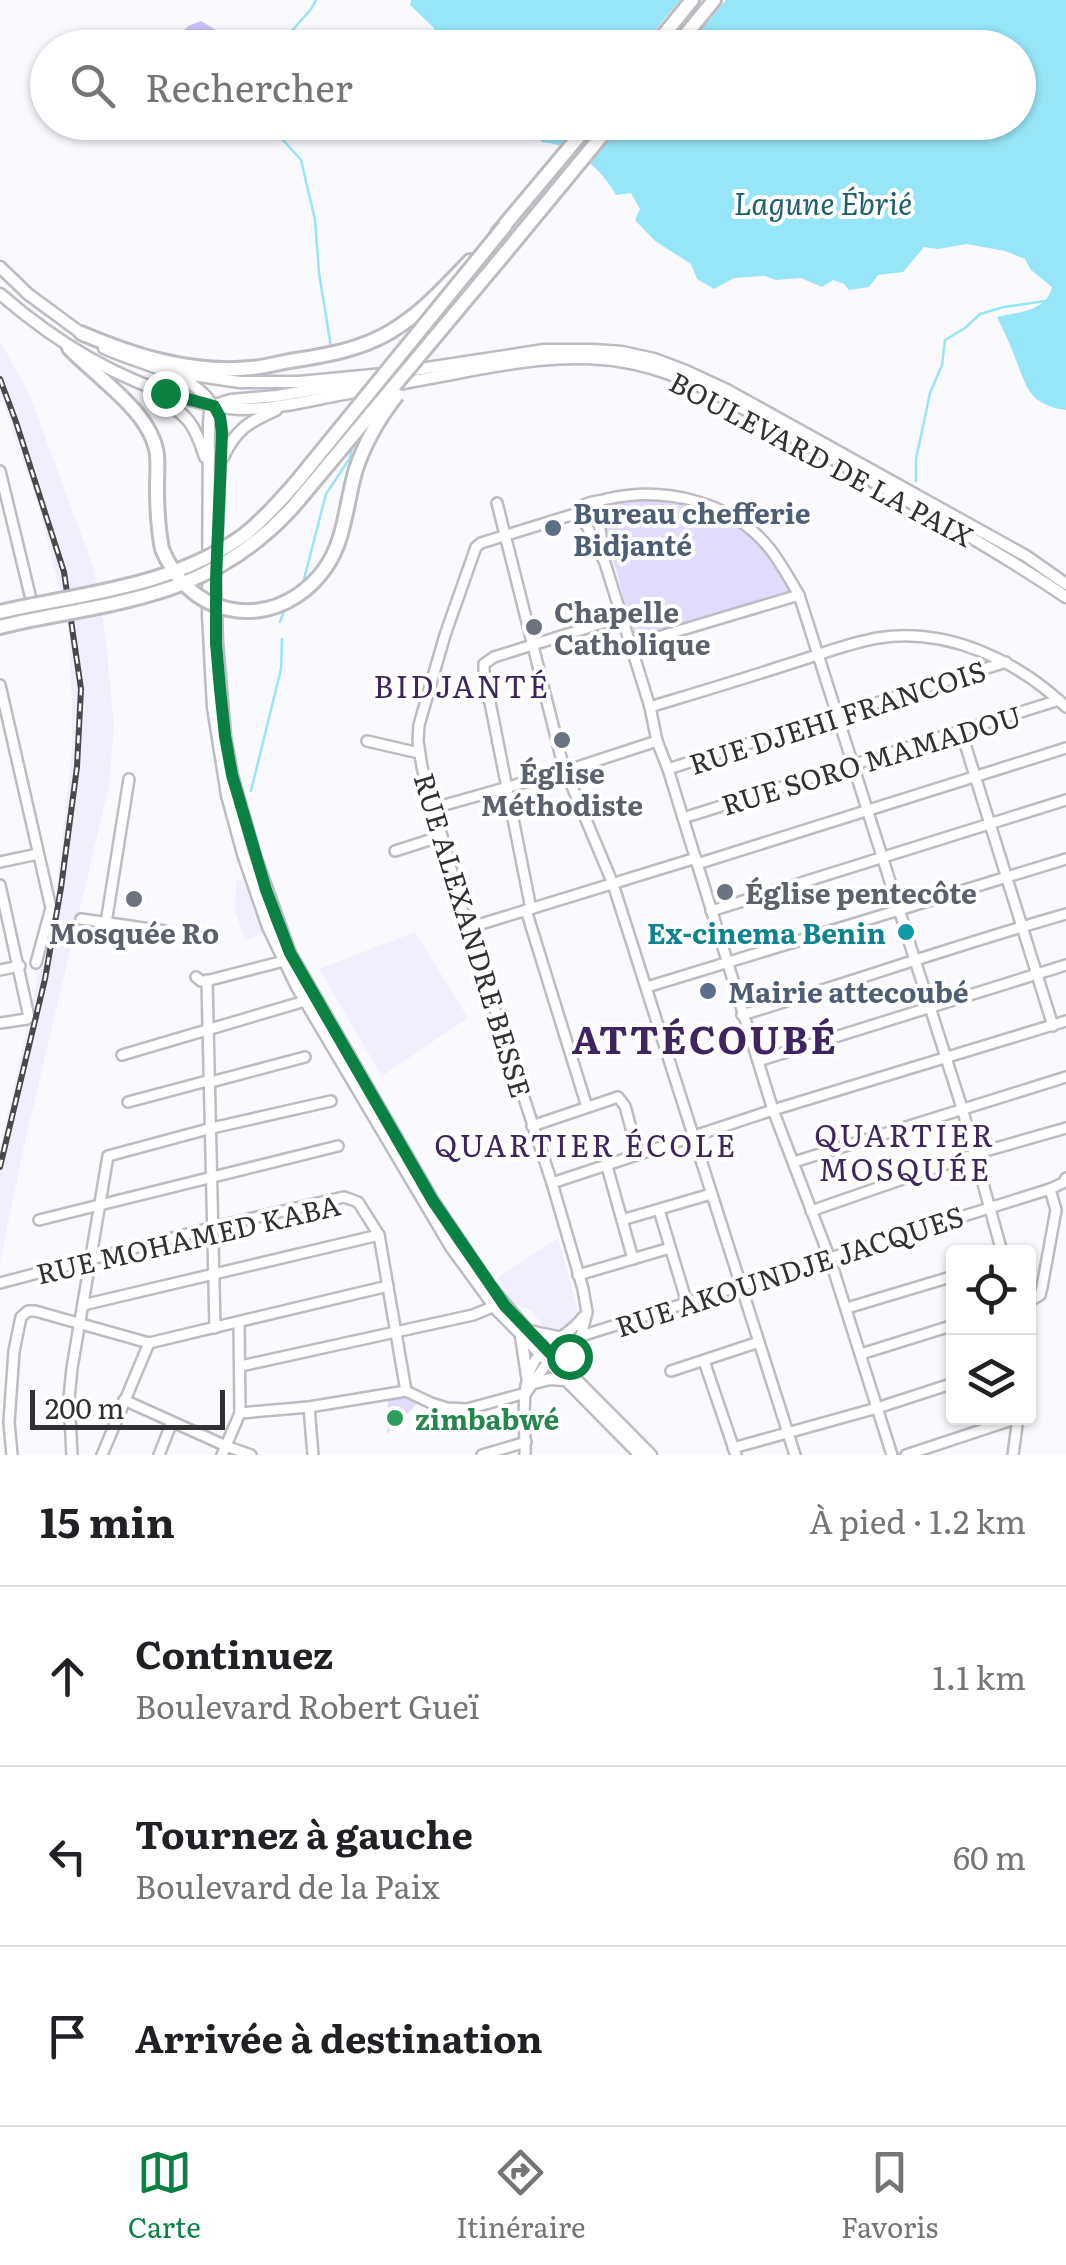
<!DOCTYPE html>
<html lang="fr">
<head>
<meta charset="utf-8">
<style>
	:root { --surface:#fff; --page:#f6f6f6; --text:#202124; --muted:#757577; --line:#e0e0e0; --accent:#0b8043 }
	body { margin:0; font-family:Literata,serif; background:var(--page); color:var(--text) }
	.controls { position:absolute; right:30px; bottom:30px; display:grid; overflow:hidden; border-radius:10px; box-shadow:0 2px 8px #0004 }
	.controls button { width:90px; height:90px; display:grid; place-items:center; padding:0; border:0; border-bottom:2px solid var(--line); background:var(--surface); color:var(--text); font:50px sans-serif }
	.scale { position:absolute; left:30px; bottom:25px; width:195px; box-sizing:border-box; padding-left:10px; border:5px solid #313033; border-top:0; font-size:28px; line-height:35px; white-space:nowrap; color:#313033; -webkit-text-stroke:8px #fff; paint-order:stroke }
	.stop { position:absolute; width:30px; height:30px; margin:-22px; border:8px solid #0b8043; border-radius:50%; background:#fff }
	.stop.end { background:#0b8043; border-color:#fff; box-shadow:0 2px 10px #0008 }
	.list { margin:0; padding:0; list-style:none }
	h2 { display:flex; justify-content:space-between; align-items:center; height:130px; margin:0; padding:0 40px; font-size:42px }
	h2 small { font-size:32px; font-weight:400; color:var(--muted) }
	.list li { display:grid; grid-template-columns:65px 1fr auto; gap:30px; align-items:center; box-sizing:border-box; height:180px; padding:0 40px; border-top:2px solid var(--line) }
	.list b { display:block; font-size:38px; white-space:nowrap }
	.list p { margin:0; font-size:32px; white-space:nowrap; color:var(--muted) }
	.list em { font-size:32px; font-style:normal; color:var(--muted) }
	.icon { flex:none; width:55px; height:55px; fill:none; stroke:currentColor; stroke-width:2; stroke-linecap:round; stroke-linejoin:round }
	.map { position:relative; flex:none; width:1066px; height:1455px; overflow:hidden }
	.search { position:absolute; background:var(--surface); box-shadow:0 2px 8px #0004; left:30px; right:30px; top:30px; height:110px; display:flex; align-items:center; gap:25px; box-sizing:border-box; padding:0 35px; border-radius:55px; color:var(--muted); font-size:38px }
	.sheet { height:670px; background:var(--surface) }
	nav { display:flex; justify-content:space-around; align-items:center; box-sizing:border-box; height:140px; border-top:2px solid var(--line); background:var(--surface); font-size:28px; color:var(--muted) }
	nav a { display:grid; justify-items:center; gap:5px }
	nav .on { color:var(--accent) }
	.map>svg:first-child { display:block }
	.built { fill:#f1effd }
	.green { fill:#e1dbfd }
	.forest { fill:#cdc1fb }
	.water { fill:#96e5f8 }
	.pier { fill:#faf9fe }
	.lines { fill:none; stroke-linecap:round; stroke-linejoin:round }
	.stream { stroke:#96e5f8; stroke-width:2.5 }
	.minor-casing { stroke:#bdbcc2; stroke-width:14 }
	.major-casing { stroke:#bdbcc2; stroke-width:15 }
	.highway-casing { stroke:#bdbcc2; stroke-width:18 }
	.minor { stroke:#fff; stroke-width:9 }
	.major { stroke:#fff; stroke-width:10 }
	.highway { stroke:#fff; stroke-width:12 }
	.rail-casing { stroke:#4a494c; stroke-width:6 }
	.rail { stroke:#fff; stroke-width:2.5; stroke-dasharray:8; stroke-linecap:butt }
	.highway-bridge-casing { stroke:#bdbcc2; stroke-width:18; stroke-linecap:butt }
	.highway-bridge { stroke:#fff; stroke-width:12 }
	.route { stroke:#0b8043; stroke-width:12 }
	.service-dot { fill:#5c6f8a; stroke:#fff; stroke-width:4 }
	.worship-dot { fill:#6b7280; stroke:#fff; stroke-width:4 }
	.culture-dot { fill:#0f9aa8; stroke:#fff; stroke-width:4 }
	.leisure-dot { fill:#2e9e5b; stroke:#fff; stroke-width:4 }
	.labels { text-anchor:middle; dominant-baseline:central; stroke-width:8; stroke-linejoin:round; paint-order:stroke }
	.street-label { font-size:28px; fill:#313033; stroke:#fff }
	.service-label { font-size:28px; font-weight:bold; fill:#4e5e75; stroke:#fff; text-anchor:start }
	.worship-label { font-size:28px; font-weight:bold; fill:#5b616d; stroke:#fff; text-anchor:start }
	.culture-label { font-size:28px; font-weight:bold; fill:#0d838f; stroke:#fff; text-anchor:end }
	.leisure-label { font-size:28px; font-weight:bold; fill:#27864d; stroke:#fff; text-anchor:start }
	.water-label { font-size:30px; font-style:italic; fill:#1f606d; stroke:#fff }
	.neighbourhood-label { font-size:30px; letter-spacing:2.5px; fill:#3e255f; stroke:#fff }
	.district-label { font-size:38px; font-weight:bold; letter-spacing:2.5px; fill:#3e255f; stroke:#fff }
</style>
</head>
<body>
<div class="map">
<svg width="1066" height="1455" viewBox="0 0 1066 1455">
	<rect width="100%" height="100%" fill="#faf9fe"/>
	<g class="built">
		<path d="M0,341L30,396L92,564L100,596L106,642L114,725L109,786L24,1146L0,1262V1149L56,895L72,751V703L68,623L40,511L0,394Z"/>
		<path d="M244,879L263,934L245,940L235,911L236,881Z"/>
		<path d="M415,932L468,1018L382,1076L319,969Z"/>
		<path d="M558,1238L578,1310L565,1331L548,1333L531,1310L515,1304L497,1278Z"/>
	</g>
	<g class="green">
		<path d="M629,498C684,502 720,502 760,545C773,558 781,578 791,593L635,640L604,526L611,506Z"/>
		<path d="M388,1394L397,1397L406,1395L419,1402L387,1434Z"/>
	</g>
	<path class="forest" d="M201,21L244,47H158L161,38L172,32H182L188,26Z"/>
	<path class="water" d="M411,0H1066V410C1027,404 1027,386 1014,355C1009,342 1003,329 997,317C1018,312 1046,312 1052,287L1031,270L1025,259L1005,251L967,244L938,249L924,247L903,272L878,275L869,287L849,290L844,284L833,280L822,287L801,278L776,280L765,276L734,278L714,289L697,279L691,264L655,241L635,220L640,209L631,193L616,195C601,168 573,144 541,142L537,123L1018,122V48L447,47L432,26L410,5Z"/>
	<path class="pier" d="M680,0H726L687,47H641Z"/>
	<g class="lines">
		<g class="stream">
			<path d="M277,48L311,9L316,0"/>
			<path d="M267,122L301,160L315,220L319,273L331,347"/>
			<path d="M916,481V459L930,393L942,365L945,340L965,328L980,314L1004,307L1045,301"/>
			<path d="M303,583L326,494L350,458L352,447"/>
			<path d="M280,622L284,610"/>
			<path d="M251,791L281,669L282,639"/>
		</g>
		<g class="minor-casing">
			<g id="minor">
				<path d="M0,471L30,595"/>
				<path d="M594,502L598,505L602,513L599,522L603,550"/>
				<path d="M497,503L563,765L613,884L795,1455"/>
				<path d="M578,513L481,543L476,547L445,635L419,725L418,741L422,767L468,928L552,1183L583,1289L587,1312L581,1336"/>
				<path d="M631,645L799,595"/>
				<path d="M0,685L51,908L36,963"/>
				<path d="M650,707C696,693 743,679 789,664C819,655 848,643 878,638C947,627 1017,660 1066,707"/>
				<path d="M961,731L1053,1026"/>
				<path d="M367,741L419,753"/>
				<path d="M668,769L1006,662"/>
				<path d="M434,808L565,771L657,741"/>
				<path d="M683,818L1059,700"/>
				<path d="M395,851L442,836"/>
				<path d="M0,862L38,854"/>
				<path d="M697,864L1066,748"/>
				<path d="M0,885L29,1017L27,1019L0,1023"/>
				<path d="M531,909L484,672V664L494,657L622,617"/>
				<path d="M526,910L587,1107"/>
				<path d="M711,911L1066,800"/>
				<path d="M81,919L165,931"/>
				<path d="M106,923L129,779"/>
				<path d="M468,928L696,858"/>
				<path d="M0,970L20,966"/>
				<path d="M196,977L201,981H206L284,961"/>
				<path d="M207,980L215,1328"/>
				<path d="M647,987L1066,859"/>
				<path d="M742,1015C851,982 957,945 1066,914"/>
				<path d="M122,1055L305,1001"/>
				<path d="M758,1061L1066,965"/>
				<path d="M211,1082L305,1057"/>
				<path d="M128,1102L211,1080"/>
				<path d="M532,1126L618,1097L625,1106L638,1154"/>
				<path d="M794,1162L1066,1077"/>
				<path d="M606,1163L633,1259"/>
				<path d="M552,1183L773,1110L1066,1021"/>
				<path d="M659,1210L687,1303"/>
				<path d="M811,1211L975,1154L1066,1128"/>
				<path d="M39,1220L338,1146"/>
				<path d="M622,1220L711,1194"/>
				<path d="M578,1275L670,1248"/>
				<path d="M0,1283L214,1227L344,1197L358,1202L379,1235L406,1391"/>
				<path d="M1028,1302L1040,1295L1042,1287L1056,1210L1050,1189"/>
				<path d="M83,1305L379,1235"/>
				<path d="M847,1308L954,1276"/>
				<path d="M861,1354L954,1325"/>
				<path d="M704,1361L736,1455"/>
				<path d="M241,1366L473,1315L495,1306"/>
				<path d="M671,1371L759,1342"/>
				<path d="M526,1393L547,1363L571,1347L581,1336L1050,1189L1063,1183L1066,1178"/>
				<path d="M124,1400L226,1446L251,1455"/>
				<path d="M309,1407L313,1455"/>
				<path d="M240,1413L309,1407L406,1391L431,1403L447,1408L467,1409L526,1393"/>
				<path d="M733,1448L877,1408L954,1383"/>
				<path d="M12,1455L9,1422L14,1351L21,1317L28,1311H35L149,1343L388,1286"/>
				<path d="M72,1455L69,1398L72,1368L108,1156L212,1128L331,1101"/>
				<path d="M102,1455L149,1343"/>
				<path d="M159,1455L172,1422"/>
				<path d="M222,1455L240,1413L239,1322"/>
				<path d="M482,1455L526,1442"/>
				<path d="M525,1455C526,1423 517,1378 541,1353C554,1339 572,1333 583,1317"/>
				<path d="M892,1455L830,1259L773,1110L668,769L657,741L650,707L605,563L587,526L578,517C580,500 593,503 607,499C664,486 732,501 770,549C781,563 790,580 799,595L962,1108L1002,1252"/>
				<path d="M906,1455L1018,1418"/>
				<path d="M1013,1455L1018,1418"/>
			</g>
		</g>
		<g class="major-casing">
			<g id="major">
				<path d="M0,267L28,294L85,336"/>
				<path d="M0,294C57,343 117,380 190,400C207,404 225,409 243,409C273,409 303,402 333,396C373,389 412,381 452,374C509,363 567,352 625,362C693,374 752,414 811,447C897,495 984,542 1066,597"/>
				<path d="M104,348C146,368 218,375 221,433L215,579L217,643L225,736L232,775L255,856L290,953L433,1201L489,1285L527,1330L651,1455"/>
				<path d="M179,373L240,382H299L394,373L544,350H593L622,352L654,359L686,371L727,390L1026,556L1066,584"/>
				<path d="M156,394C187,417 193,419 205,457"/>
				<path d="M215,405L231,400L277,396L375,379"/>
				<path d="M215,406L210,411L209,423L208,614L213,707L227,795L243,854L268,927L297,987L451,1247L497,1310L640,1455"/>
				<path d="M223,457C236,429 249,422 276,410"/>
				<path d="M529,1331L562,1338"/>
				<path d="M521,1336L527,1376"/>
				<path d="M571,1347L569,1360L574,1372"/>
				<path d="M530,1384L550,1379L563,1380"/>
			</g>
		</g>
		<g class="highway-casing">
			<g id="highway">
				<path d="M653,48L692,0"/>
				<path d="M675,48L714,0"/>
				<path d="M498,233L591,122"/>
				<path d="M501,258L613,122"/>
				<path d="M81,333C135,356 192,374 251,368C266,367 281,362 296,360C329,355 361,349 390,332C422,313 445,287 470,261"/>
				<path d="M69,348C97,378 152,412 157,455C158,466 157,477 157,487C157,508 158,528 162,549"/>
				<path d="M0,612L18,608"/>
				<path d="M0,627L21,622"/>
			</g>
		</g>
		<use href="#minor" class="minor"/>
		<use href="#major" class="major"/>
		<use href="#highway" class="highway"/>
		<g class="rail-casing">
			<path id="rail" d="M0,379L16,422L64,572L81,689L77,767L61,888L45,979L0,1167"/>
		</g>
		<use href="#rail" class="rail"/>
		<g class="highway-bridge-casing">
			<g id="highway-bridge">
				<path d="M162,549C174,578 196,602 228,609C279,620 326,585 340,537C347,515 349,492 356,469C365,442 379,418 397,395"/>
				<path d="M18,608C96,592 178,583 244,535C264,519 281,500 298,480L505,226"/>
				<path d="M21,622C129,600 213,594 292,508L501,258"/>
			</g>
		</g>
		<use href="#highway-bridge" class="highway-bridge"/>
	</g>
	<g class="lines">
		<path class="route" d="M165,393L214,406L220,417L222,433L216,579V643L220,689L225,736L232,775L266,890L290,953L433,1201L505,1306L554,1357L571,1346L569,1356"/>
	</g>
	<g class="service-dot">
		<circle cx="553" cy="528" r="10"/>
		<circle cx="708" cy="991" r="10"/>
	</g>
	<g class="worship-dot">
		<circle cx="534" cy="627" r="10"/>
		<circle cx="562" cy="740" r="10"/>
		<circle cx="725" cy="892" r="10"/>
		<circle cx="134" cy="899" r="10"/>
	</g>
	<circle class="culture-dot" cx="906" cy="932" r="10"/>
	<circle class="leisure-dot" cx="395" cy="1418" r="10"/>
	<g class="labels">
		<g class="street-label">
			<text transform="translate(822 458) rotate(28)">BOULEVARD DE LA PAIX</text>
			<text transform="translate(837 716) rotate(-18)">RUE DJEHI FRANCOIS</text>
			<text transform="translate(871 759) rotate(-17)">RUE SORO MAMADOU</text>
			<text transform="translate(474 935) rotate(73)">RUE ALEXANDRE BESSE</text>
			<text transform="translate(188 1238) rotate(-13)">RUE MOHAMED KABA</text>
			<text transform="translate(789 1270) rotate(-18)">RUE AKOUNDJE JACQUES</text>
		</g>
		<g class="service-label">
			<text x="573" y="512">Bureau chefferie<tspan x="573" dy="32">Bidjanté</tspan></text>
			<text x="728" y="991">Mairie attecoubé</text>
		</g>
		<g class="worship-label">
			<text x="554" y="611">Chapelle<tspan x="554" dy="32">Catholique</tspan></text>
			<text x="562" y="772" text-anchor="middle">Église<tspan x="562" dy="32">Méthodiste</tspan></text>
			<text x="745" y="892">Église pentecôte</text>
			<text x="134" y="932" text-anchor="middle">Mosquée Ro</text>
		</g>
		<g class="culture-label">
			<text x="886" y="932">Ex-cinema Benin</text>
		</g>
		<g class="leisure-label">
			<text x="415" y="1418">zimbabwé</text>
		</g>
		<g class="water-label">
			<text x="823" y="202">Lagune Ébrié</text>
		</g>
		<g class="neighbourhood-label">
			<text x="462" y="685">BIDJANTÉ</text>
			<text x="905" y="1134">QUARTIER<tspan x="905" dy="34">MOSQUÉE</tspan></text>
			<text x="586" y="1144">QUARTIER ÉCOLE</text>
		</g>
		<g class="district-label">
			<text x="705" y="1037">ATTÉCOUBÉ</text>
		</g>
	</g>
</svg>
<div class="controls">
<button><svg class="icon" aria-label="locate" viewBox="0 0 24 24"><circle cx="12" cy="12" r="6"/><path d="M12 2v4M12 18v4M2 12h4M18 12h4"/></svg></button>
<button><svg class="icon" aria-label="layers" viewBox="0 0 24 24"><path d="M12 4l9 5-9 5-9-5zM3 14l9 5 9-5"/></svg></button>
</div>
<div class="scale">200 m</div>
<div class="stop" style="left:569px;top:1356px"></div>
<div class="stop end" style="left:165px;top:393px"></div>
<div class="search"><svg class="icon" aria-label="search" viewBox="0 0 24 24"><circle cx="10" cy="10" r="6"/><path d="M15 15l6 6"/></svg>Rechercher</div>
</div>
<section class="sheet">
<h2>15 min<small>À pied · 1.2 km</small></h2>
<ul class="list">
<li><svg class="icon" aria-label="ahead" viewBox="0 0 24 24"><path d="M12 20V5M6 11l6-6 6 6"/></svg><div><b>Continuez</b><p>Boulevard Robert Gueï</p></div><em>1.1 km</em></li>
<li><svg class="icon" aria-label="left" viewBox="0 0 24 24"><path d="M17 20v-9H6M10 6l-5 5 5 5"/></svg><div><b>Tournez à gauche</b><p>Boulevard de la Paix</p></div><em>60 m</em></li>
<li><svg class="icon" aria-label="arrive" viewBox="0 0 24 24"><path d="M6 21V4h12l-3 4 3 4H6"/></svg><div><b>Arrivée à destination</b></div></li>
</ul>
</section>
<nav>
<a class="on"><svg class="icon" aria-label="map" viewBox="0 0 24 24"><path d="M3 6l6-2 6 2 6-2v14l-6 2-6-2-6 2zM9 4v14M15 6v14"/></svg>Carte</a>
<a><svg class="icon" aria-label="directions" viewBox="0 0 24 24"><path d="M12 3l9 9-9 9-9-9zM9 14v-3h6M13 9l2 2-2 2"/></svg>Itinéraire</a>
<a><svg class="icon" aria-label="saved" viewBox="0 0 24 24"><path d="M7 4h10v16l-5-4-5 4z"/></svg>Favoris</a>
</nav>
</body>
</html>
